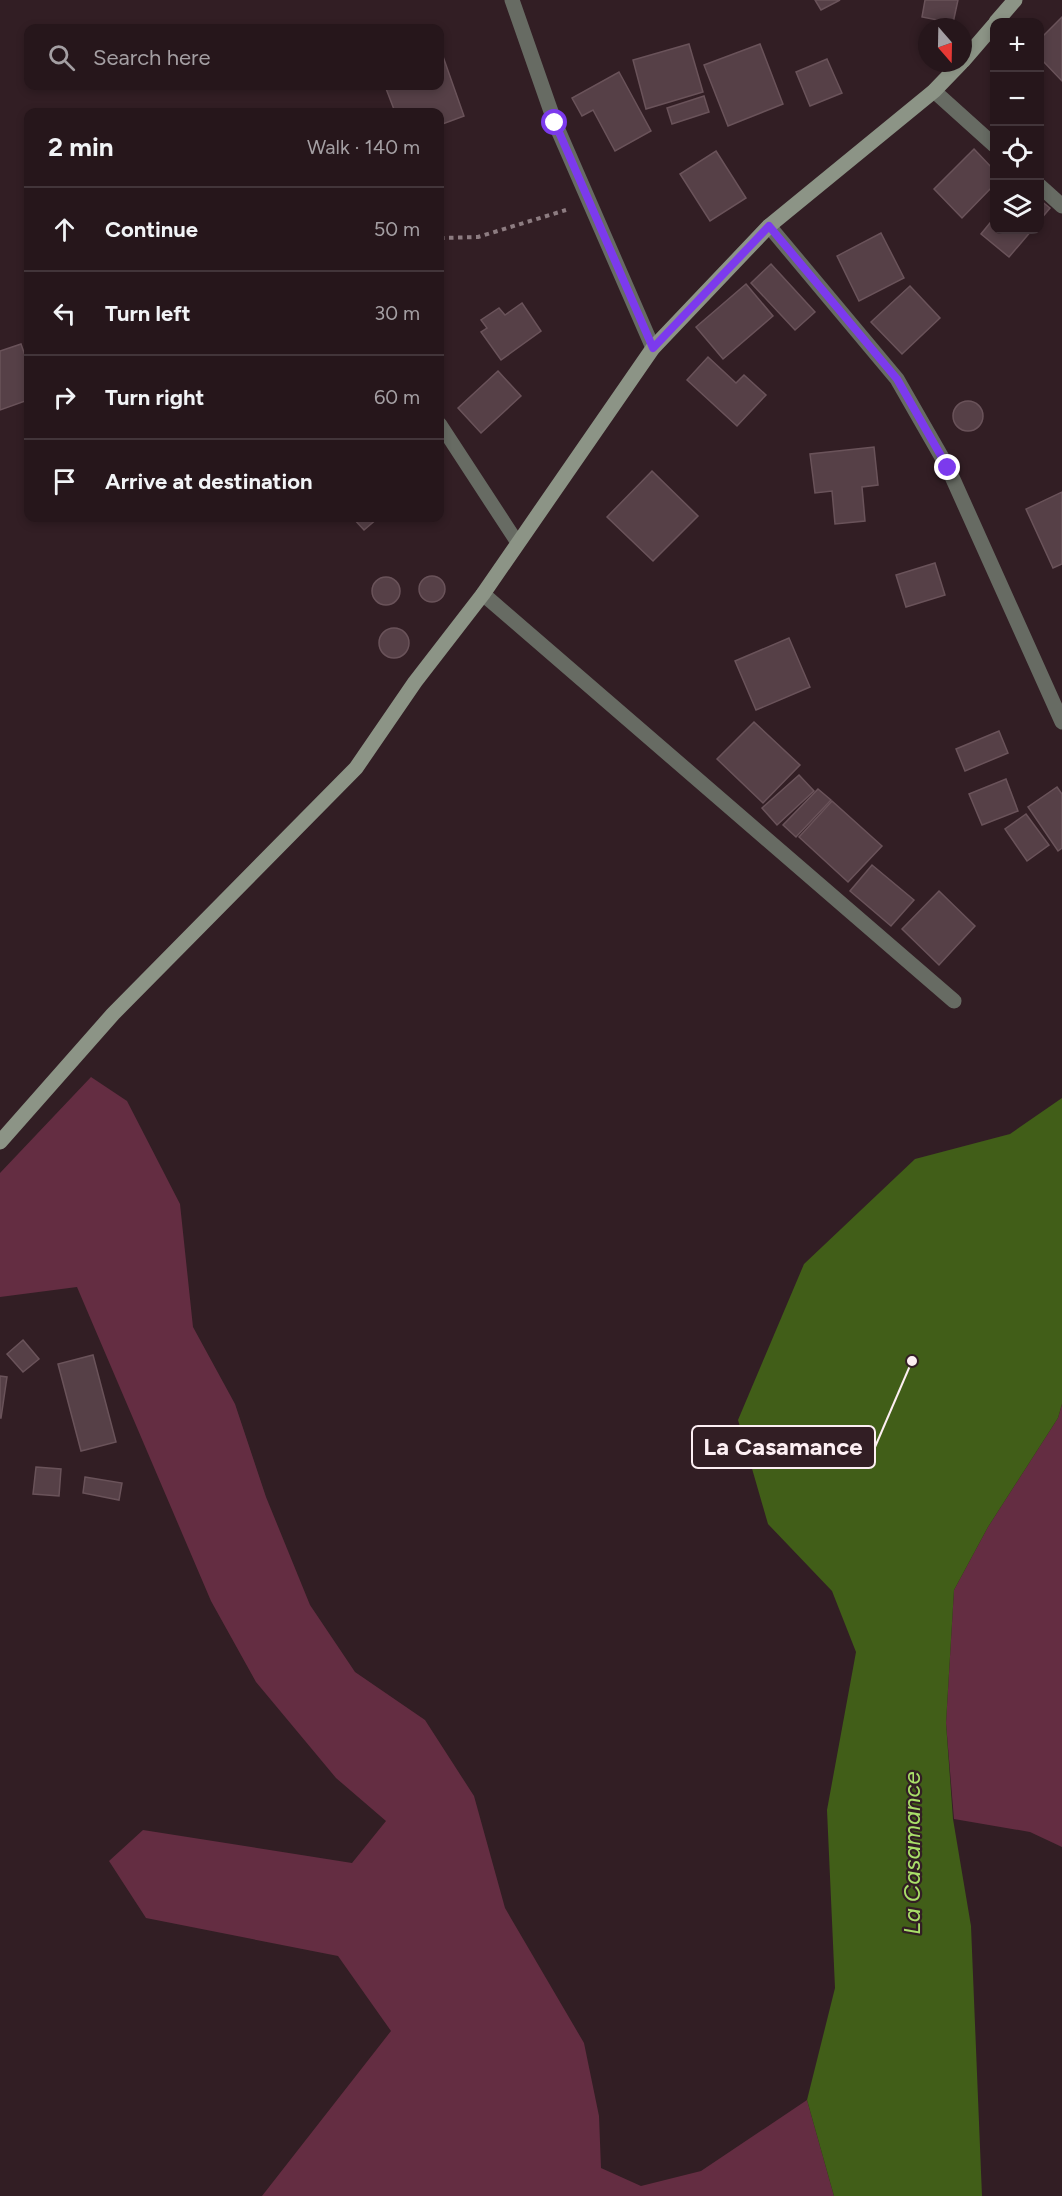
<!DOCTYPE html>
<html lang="en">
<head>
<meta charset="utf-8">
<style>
	:root { --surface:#26161b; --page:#2e1f24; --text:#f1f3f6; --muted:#a49fa3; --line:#42353a }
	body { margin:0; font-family:Figtree,sans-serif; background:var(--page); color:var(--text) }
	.controls { position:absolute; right:18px; top:18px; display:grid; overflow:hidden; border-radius:12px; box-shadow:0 3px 9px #0003 }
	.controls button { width:54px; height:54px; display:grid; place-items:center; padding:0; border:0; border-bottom:2px solid var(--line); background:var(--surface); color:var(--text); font:30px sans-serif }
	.compass { position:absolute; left:918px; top:18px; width:54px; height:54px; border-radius:50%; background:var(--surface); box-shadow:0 3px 9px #0003; rotate:160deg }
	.stop { position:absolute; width:18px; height:18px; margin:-14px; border:4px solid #7c3aed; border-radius:50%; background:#fff }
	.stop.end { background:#7c3aed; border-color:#fff; box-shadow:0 2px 6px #0008 }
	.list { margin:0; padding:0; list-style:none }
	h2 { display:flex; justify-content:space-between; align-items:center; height:78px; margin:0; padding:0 24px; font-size:26px }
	h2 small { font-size:20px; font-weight:400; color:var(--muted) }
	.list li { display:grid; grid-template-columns:39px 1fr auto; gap:18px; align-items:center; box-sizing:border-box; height:84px; padding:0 24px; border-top:2px solid var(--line) }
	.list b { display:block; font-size:22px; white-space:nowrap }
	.list em { font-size:20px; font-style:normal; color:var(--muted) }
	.icon { flex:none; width:33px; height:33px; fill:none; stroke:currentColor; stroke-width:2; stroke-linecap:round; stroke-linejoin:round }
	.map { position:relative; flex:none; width:1062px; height:2196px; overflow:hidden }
	.search { position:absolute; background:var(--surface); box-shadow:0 3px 9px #0003; left:24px; top:24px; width:420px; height:66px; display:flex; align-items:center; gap:15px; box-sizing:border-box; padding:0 21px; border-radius:12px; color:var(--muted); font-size:22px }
	.panel { position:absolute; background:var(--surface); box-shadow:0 3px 9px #0003; left:24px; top:108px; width:420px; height:414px; border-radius:12px }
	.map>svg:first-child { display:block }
	.green { fill:#642d42 }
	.water { fill:#415e18 }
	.building { fill:#564047; stroke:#6a535a; stroke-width:1.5 }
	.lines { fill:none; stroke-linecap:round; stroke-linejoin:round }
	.path { stroke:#8d7c81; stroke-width:4; stroke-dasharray:4.5 4.5; stroke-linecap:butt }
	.lane { stroke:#676b63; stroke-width:14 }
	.street { stroke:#676b63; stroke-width:15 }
	.secondary { stroke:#8c9486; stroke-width:15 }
	.route { stroke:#7c3aed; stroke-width:8 }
	.labels { text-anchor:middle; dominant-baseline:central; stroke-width:4.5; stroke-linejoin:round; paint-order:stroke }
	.water-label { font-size:24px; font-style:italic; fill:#aae06a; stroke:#321e24 }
	.leader { fill:none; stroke:#fdeff3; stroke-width:2 }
	.callout-dot { fill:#fdeff3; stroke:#321e24; stroke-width:2 }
	.callout { fill:#321e24; stroke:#fdeff3; stroke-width:2 }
	.callout-label { font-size:24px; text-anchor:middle; font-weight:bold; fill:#fdeff3 }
</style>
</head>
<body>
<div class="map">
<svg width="1062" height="2196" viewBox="0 0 1062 2196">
	<rect width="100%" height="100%" fill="#321e24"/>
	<g class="green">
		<path d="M91,1077L127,1101L180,1204L193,1327L235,1404L266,1497L310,1605L355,1672L425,1720L474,1796L505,1908L584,2043L599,2116L601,2168L641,2186L701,2171L807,2100L834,2196H262L391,2031L338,1956L146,1918L109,1861L143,1830L352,1863L386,1821L336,1778L256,1682L211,1601L77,1287L0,1297V1173Z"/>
		<path d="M1062,1404V1847L1030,1832L954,1819L946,1723L954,1590L988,1527L1058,1418Z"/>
	</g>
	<path class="water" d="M1062,1098V1404L1058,1418L988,1527L954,1590L946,1723L953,1819L971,1926L982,2196H834L807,2100L835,1988L827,1810L856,1652L832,1591L768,1524L738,1420L804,1264L915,1159L1010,1134Z"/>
	<g class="building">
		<path d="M815,0H840L821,10Z"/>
		<path d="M925,0H958L953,23L922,17Z"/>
		<path d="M1062,17V81L1040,58V39Z"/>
		<path d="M689,44L703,92L646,109L633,60Z"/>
		<path d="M760,44L783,104L728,126L704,65Z"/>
		<path d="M440,48L464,116L440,125V112H395L385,86H440Z"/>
		<path d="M827,59L842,93L810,106L796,72Z"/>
		<path d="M619,72L651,131L615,151L593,110L582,116L572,98Z"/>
		<path d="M704,96L709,112L672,124L667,108Z"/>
		<path d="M974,149L994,170V185L962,218L934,189Z"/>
		<path d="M716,151L746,198L710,221L680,174Z"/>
		<path d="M1040,200L1050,208L1040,220Z"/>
		<path d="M994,218V230H1032L1009,257L981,234Z"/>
		<path d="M881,233L904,278L859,301L837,256Z"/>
		<path d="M771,264L815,312L795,330L751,283Z"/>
		<path d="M746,284L773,316L723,359L696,327Z"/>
		<path d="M910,286L940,318L902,354L871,322Z"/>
		<path d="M522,303L541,331L501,360L481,332L487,328L481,320L499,308L505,315Z"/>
		<path d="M21,344L28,364V400L0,410V351Z"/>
		<path d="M708,357L736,383L744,375L766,395L737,426L687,380Z"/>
		<path d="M498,371L521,396L481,433L458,408Z"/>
		<circle cx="968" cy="416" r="15"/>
		<path d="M874,447L878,485L862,487L865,521L835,524L832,491L815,493L810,454Z"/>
		<path d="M652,471L698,516L653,561L607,517Z"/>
		<path d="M1062,492V564L1053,568L1026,509Z"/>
		<path d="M353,518H378L364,530Z"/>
		<path d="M935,563L945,595L906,607L896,575Z"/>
		<circle cx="432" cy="589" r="13"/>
		<circle cx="386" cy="591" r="14"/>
		<circle cx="394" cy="643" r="15"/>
		<path d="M789,638L810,687L756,710L735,661Z"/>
		<path d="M754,722L800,765L763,803L717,759Z"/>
		<path d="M999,731L1008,753L965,771L956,749Z"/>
		<path d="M799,775L814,791L777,825L762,808Z"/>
		<path d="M1006,779L1018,811L982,825L969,794Z"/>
		<path d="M1057,787L1062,794V848L1058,851L1028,807Z"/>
		<path d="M818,789L831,800L796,837L783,825Z"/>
		<path d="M832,801L882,846L848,882L799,837Z"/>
		<path d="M1026,814L1049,845L1027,861L1005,829Z"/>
		<path d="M872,865L914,900L891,926L850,891Z"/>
		<path d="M939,891L975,926L939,965L902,929Z"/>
		<path d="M23,1340L39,1359L23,1372L7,1354Z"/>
		<path d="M93,1355L116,1442L81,1451L58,1364Z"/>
		<path d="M0,1376L7,1377L1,1418H0Z"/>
		<path d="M36,1467L61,1469L59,1496L33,1494Z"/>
		<path d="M85,1477L122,1483L119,1500L83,1493Z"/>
	</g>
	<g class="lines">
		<path class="path" d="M440,238L478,237L566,210"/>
		<path class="lane" d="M440,424L517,542"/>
		<g class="street">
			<path d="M512,0L555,123L653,348"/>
			<path d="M934,91L994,145"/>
			<path d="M1040,186L1062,206"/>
			<path d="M769,226L897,379L948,468L1062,722"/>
			<path d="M483,594L954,1001"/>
		</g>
		<g class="secondary">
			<path d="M996,22L1015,0"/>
			<path d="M963,61L994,25"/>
			<path d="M0,1142L113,1014L356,768L415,682L483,594L653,348L769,226L934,91L961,63"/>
		</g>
	</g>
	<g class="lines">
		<path class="route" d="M555,123L653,348L769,226L897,379L948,468"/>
	</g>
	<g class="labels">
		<g class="water-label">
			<text transform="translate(911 1853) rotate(-90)">La Casamance</text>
		</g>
	</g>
	<path class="leader" d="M912 1361L875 1447"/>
	<circle class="callout-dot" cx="912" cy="1361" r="6"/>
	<rect class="callout" x="692" y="1426" width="183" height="42" rx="6"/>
	<g class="callout-label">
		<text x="783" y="1455">La Casamance</text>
	</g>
</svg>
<div class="controls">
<button>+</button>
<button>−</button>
<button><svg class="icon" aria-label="locate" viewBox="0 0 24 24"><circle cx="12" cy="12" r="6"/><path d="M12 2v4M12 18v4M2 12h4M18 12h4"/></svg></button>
<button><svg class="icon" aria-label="layers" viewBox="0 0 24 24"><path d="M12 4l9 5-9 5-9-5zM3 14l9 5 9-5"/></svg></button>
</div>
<svg class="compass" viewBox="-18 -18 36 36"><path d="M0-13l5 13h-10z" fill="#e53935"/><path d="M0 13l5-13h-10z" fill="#a49fa3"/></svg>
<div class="stop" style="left:555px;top:123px"></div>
<div class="stop end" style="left:948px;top:468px"></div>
<div class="search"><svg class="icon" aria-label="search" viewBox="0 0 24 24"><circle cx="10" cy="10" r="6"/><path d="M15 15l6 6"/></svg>Search here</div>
<section class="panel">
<h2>2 min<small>Walk · 140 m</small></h2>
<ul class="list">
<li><svg class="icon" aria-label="ahead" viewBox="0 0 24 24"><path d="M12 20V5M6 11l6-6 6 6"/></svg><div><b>Continue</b></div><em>50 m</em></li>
<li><svg class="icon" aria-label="left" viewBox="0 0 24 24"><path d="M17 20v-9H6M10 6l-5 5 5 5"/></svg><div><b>Turn left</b></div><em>30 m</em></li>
<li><svg class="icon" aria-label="right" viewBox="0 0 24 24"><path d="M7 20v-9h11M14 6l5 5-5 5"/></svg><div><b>Turn right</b></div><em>60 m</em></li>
<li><svg class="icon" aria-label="arrive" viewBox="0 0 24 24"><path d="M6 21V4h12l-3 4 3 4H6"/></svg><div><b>Arrive at destination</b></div></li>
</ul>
</section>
</div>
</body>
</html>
